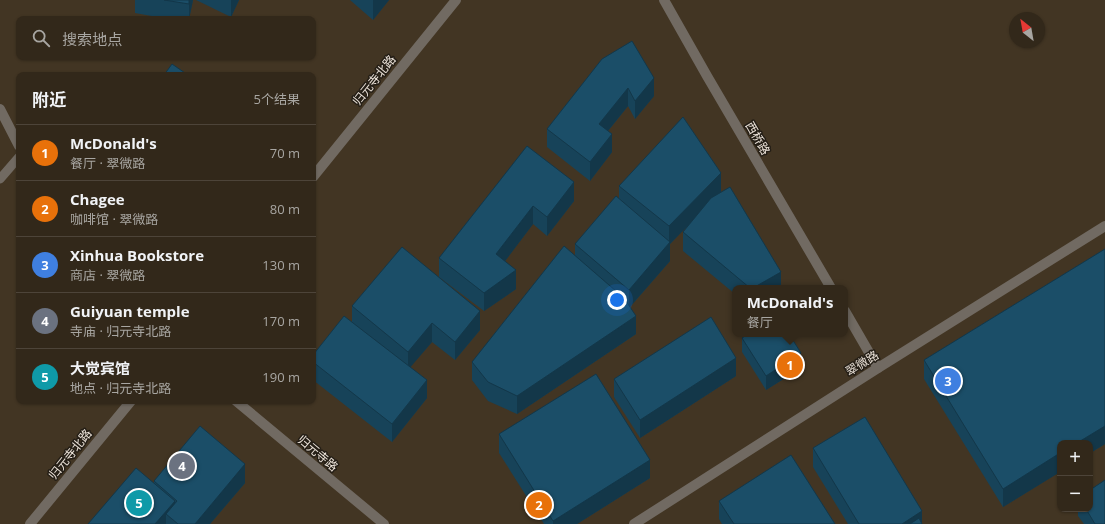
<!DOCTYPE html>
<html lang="zh">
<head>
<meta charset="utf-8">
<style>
	:root { --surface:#32281a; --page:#3a3023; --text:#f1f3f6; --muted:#a8a6a2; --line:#4d4439; --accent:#d93025 }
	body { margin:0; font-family:"Open Sans","Noto Sans SC",sans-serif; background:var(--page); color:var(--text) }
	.controls { position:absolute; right:12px; bottom:12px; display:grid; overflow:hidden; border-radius:8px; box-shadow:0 1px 3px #0004 }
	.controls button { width:36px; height:36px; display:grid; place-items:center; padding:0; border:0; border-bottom:1px solid var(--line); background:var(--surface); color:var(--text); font:20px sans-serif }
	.compass { position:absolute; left:1009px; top:12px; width:36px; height:36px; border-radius:50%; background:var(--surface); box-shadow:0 1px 3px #0004; rotate:329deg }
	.you { position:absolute; left:617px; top:300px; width:14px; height:14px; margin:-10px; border:3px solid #fff; border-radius:50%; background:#1a73e8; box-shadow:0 0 0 6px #1a73e833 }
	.badge { display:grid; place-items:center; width:26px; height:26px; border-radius:50%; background:var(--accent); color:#fff; font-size:13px; font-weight:700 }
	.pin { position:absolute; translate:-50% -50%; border:2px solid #fff; box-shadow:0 1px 4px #0006 }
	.popup { position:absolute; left:732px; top:285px; width:116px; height:52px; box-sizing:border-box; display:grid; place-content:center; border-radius:8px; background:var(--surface); filter:drop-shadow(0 1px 3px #0005); font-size:13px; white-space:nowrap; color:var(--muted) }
	.popup b { font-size:15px; color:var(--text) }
	.popup::after { content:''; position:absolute; left:50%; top:100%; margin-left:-8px; border:8px solid transparent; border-top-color:var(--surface) }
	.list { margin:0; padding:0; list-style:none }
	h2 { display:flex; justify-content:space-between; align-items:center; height:52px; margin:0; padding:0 16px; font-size:17px }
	h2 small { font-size:13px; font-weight:400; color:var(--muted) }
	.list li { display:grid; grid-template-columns:26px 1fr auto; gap:12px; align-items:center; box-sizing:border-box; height:56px; padding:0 16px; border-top:1px solid var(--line) }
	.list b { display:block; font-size:15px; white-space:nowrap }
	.list p { margin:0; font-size:13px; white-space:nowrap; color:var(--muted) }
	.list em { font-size:13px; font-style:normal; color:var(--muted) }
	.icon { flex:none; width:22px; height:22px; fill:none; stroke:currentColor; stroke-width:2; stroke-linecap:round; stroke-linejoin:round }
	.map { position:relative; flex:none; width:1105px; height:524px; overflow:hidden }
	.search { position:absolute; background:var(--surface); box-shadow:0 1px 3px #0004; left:16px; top:16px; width:300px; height:44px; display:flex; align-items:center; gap:10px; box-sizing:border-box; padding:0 14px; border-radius:8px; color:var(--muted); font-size:15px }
	.panel { position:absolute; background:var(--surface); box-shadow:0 1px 3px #0004; left:16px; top:72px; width:300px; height:332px; border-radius:8px }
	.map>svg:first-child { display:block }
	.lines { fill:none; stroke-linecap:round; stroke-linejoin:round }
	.service { stroke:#716a62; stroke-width:9 }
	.minor { stroke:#716a62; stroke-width:10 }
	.tertiary { stroke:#716a62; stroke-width:10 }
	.wall { fill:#174359 }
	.shaded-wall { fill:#133749 }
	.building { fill:#1b4e68; stroke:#133749 }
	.labels { text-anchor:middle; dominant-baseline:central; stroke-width:3; stroke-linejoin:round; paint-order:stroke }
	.street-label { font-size:12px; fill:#ece3d9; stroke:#241e16 }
</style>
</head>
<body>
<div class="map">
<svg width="1105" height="524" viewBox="0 0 1105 524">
	<rect width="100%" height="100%" fill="#423523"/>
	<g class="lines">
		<path class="service" d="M0,179L19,157"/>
		<g class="minor">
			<path d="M664,0L707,76L831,288"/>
			<path d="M313,177L456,0"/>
			<path d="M845,311L878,368"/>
			<path d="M30,524L131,401"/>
			<path d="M634,524L878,368L1105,226"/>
		</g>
		<g class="tertiary">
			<path d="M0,109L19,146"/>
			<path d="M236,401L384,524"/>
		</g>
	</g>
	<g class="wall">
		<path d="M135,0H193L189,19H168L135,13Z"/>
		<path d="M196,0H239L231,17Z"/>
		<path d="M350,0H389L373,20Z"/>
		<path d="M602,59L654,96L635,119L628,106L608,131L612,152L590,181L547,147V129Z"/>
		<path d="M527,146L574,201L547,236L533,224L505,261L516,289L484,311L439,277V258Z"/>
		<path d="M619,186L721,192L719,194L781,288H735V294L683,251V232L694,219L670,244V261L630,307L636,334L517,414L488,401L472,380V362L575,255V244L619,199Z"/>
		<path d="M1105,249V444L1003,507L924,379V360Z"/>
		<path d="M352,306L480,330L455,360L432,342L410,367L427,398L392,442L313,380V355L352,322Z"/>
		<path d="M742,338L801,368L766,390L742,352Z"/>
		<path d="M736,376L640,438L614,397V379Z"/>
		<path d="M499,434L650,478L577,524H544L499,453Z"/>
		<path d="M813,448L922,524H848L813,467Z"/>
		<path d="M154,481L245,483L210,524H88L154,483Z"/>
		<path d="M719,501L835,524H722L719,519Z"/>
		<path d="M1078,509H1090L1105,524H1084L1078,516Z"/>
	</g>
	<g class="shaded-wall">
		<path d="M189,0H193L189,19Z"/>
		<path d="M231,0H239L231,17Z"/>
		<path d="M373,0H389L373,20Z"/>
		<path d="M654,78V96L635,119V101Z"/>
		<path d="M628,88V106L599,142V124Z"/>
		<path d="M612,134V152L590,181V162Z"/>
		<path d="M721,173V192L670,244V261L629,308V290L669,243V226Z"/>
		<path d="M574,182V201L547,236V217Z"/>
		<path d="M533,206V224L496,273V254Z"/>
		<path d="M516,270V289L484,311V293Z"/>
		<path d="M781,272V288H753Z"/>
		<path d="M480,311V330L455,360V342Z"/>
		<path d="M636,316V334L517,414V396Z"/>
		<path d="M432,323V342L408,370V352Z"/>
		<path d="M801,353V368L766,390V376Z"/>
		<path d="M736,358V376L640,438V420Z"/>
		<path d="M427,380V398L392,442V424Z"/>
		<path d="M1105,426V444L1090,453V443H1077Z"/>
		<path d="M1060,453V472L1003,507V489Z"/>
		<path d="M650,460V478L577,524H553V521Z"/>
		<path d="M245,464V483L210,524H195Z"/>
		<path d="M175,501V519L166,514V524H155Z"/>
		<path d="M922,511V524H902Z"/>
	</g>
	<g class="building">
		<path d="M164,0H189V4Z"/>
		<path d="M632,41L654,78L635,101L628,88L599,124L612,134L590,162L547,129L602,59Z"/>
		<path d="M172,64L188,75H164Z"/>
		<path d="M683,117L721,173L669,226L619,186Z"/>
		<path d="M527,146L574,182L547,217L533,206L496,254L516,270L484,293L439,258Z"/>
		<path d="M730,187L781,272L753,288H750L683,232L711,198Z"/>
		<path d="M616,196L670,242L629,290L575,244Z"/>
		<path d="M564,246L624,298L636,316L517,396L488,382L472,362Z"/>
		<path d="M402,247L480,311L455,342L432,323L408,352L352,306Z"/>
		<path d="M1105,249V426L1077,443H1060V453L1003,489L924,360Z"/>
		<path d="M344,316L427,380L392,424L313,362V355Z"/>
		<path d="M711,317L736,358L640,420L614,379Z"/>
		<path d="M748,334H789L801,353L766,376L742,338Z"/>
		<path d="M596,374L650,460L553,521L499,434Z"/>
		<path d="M865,417L922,511L902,524H859L813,448Z"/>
		<path d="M200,426L245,464L195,524H178L166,514L177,501L154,481Z"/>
		<path d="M791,455L835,524H734L719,501Z"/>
		<path d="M136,468L175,501L155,524H88Z"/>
		<path d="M1105,480V524H1095L1086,509H1090V490Z"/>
		<path d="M919,518L922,524H910Z"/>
	</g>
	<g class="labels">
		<g class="street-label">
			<text transform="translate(374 80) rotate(-51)">归元寺北路</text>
			<text transform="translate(758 138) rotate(60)">西桥路</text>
			<text transform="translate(862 363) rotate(-32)">翠微路</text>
			<text transform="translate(318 453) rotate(40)">归元寺路</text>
			<text transform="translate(70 454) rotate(-51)">归元寺北路</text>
		</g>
	</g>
</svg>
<div class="controls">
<button>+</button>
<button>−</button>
</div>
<svg class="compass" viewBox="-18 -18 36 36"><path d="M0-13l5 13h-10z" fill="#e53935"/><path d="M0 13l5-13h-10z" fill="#a8a6a2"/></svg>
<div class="you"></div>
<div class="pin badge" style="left:790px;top:365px;background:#e8710a">1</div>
<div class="popup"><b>McDonald's</b>餐厅</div>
<div class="pin badge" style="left:539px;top:505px;background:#e8710a">2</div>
<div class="pin badge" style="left:948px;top:381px;background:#3f7fe0">3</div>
<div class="pin badge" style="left:182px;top:466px;background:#6b7280">4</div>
<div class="pin badge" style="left:139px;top:503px;background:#0f9aa8">5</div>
<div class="search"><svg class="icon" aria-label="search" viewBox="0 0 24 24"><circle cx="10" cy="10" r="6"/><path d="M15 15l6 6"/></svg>搜索地点</div>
<section class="panel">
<h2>附近<small>5个结果</small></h2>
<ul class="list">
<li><span class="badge" style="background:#e8710a">1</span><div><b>McDonald's</b><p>餐厅 · 翠微路</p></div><em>70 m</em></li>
<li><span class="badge" style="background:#e8710a">2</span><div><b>Chagee</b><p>咖啡馆 · 翠微路</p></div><em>80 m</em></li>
<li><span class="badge" style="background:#3f7fe0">3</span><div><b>Xinhua Bookstore</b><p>商店 · 翠微路</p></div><em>130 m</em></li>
<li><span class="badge" style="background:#6b7280">4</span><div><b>Guiyuan temple</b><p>寺庙 · 归元寺北路</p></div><em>170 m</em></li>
<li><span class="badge" style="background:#0f9aa8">5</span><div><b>大觉宾馆</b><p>地点 · 归元寺北路</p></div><em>190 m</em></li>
</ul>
</section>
</div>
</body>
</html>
